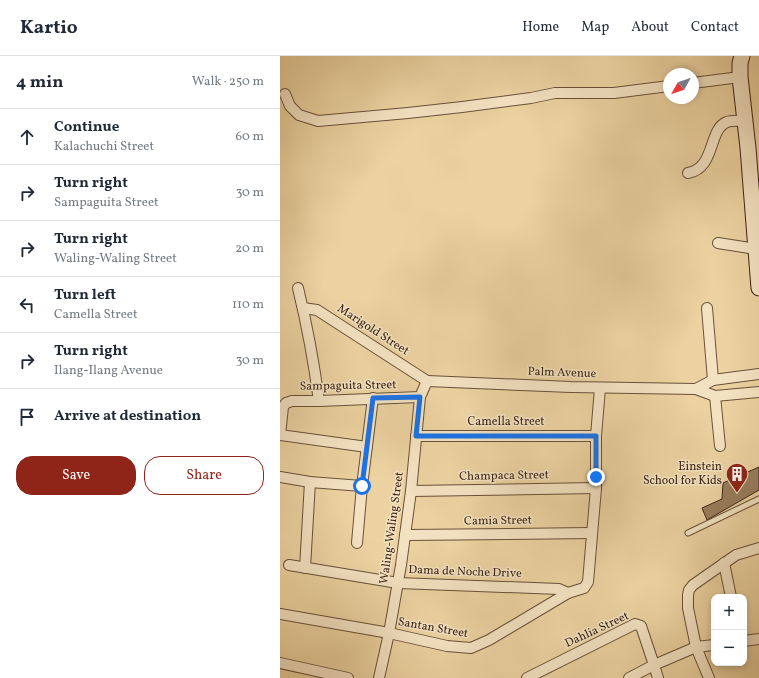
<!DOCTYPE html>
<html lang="en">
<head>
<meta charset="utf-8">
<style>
	:root { --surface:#fff; --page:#f6f6f7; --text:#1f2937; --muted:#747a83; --line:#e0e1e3; --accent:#8f2418 }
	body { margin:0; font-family:Vollkorn,serif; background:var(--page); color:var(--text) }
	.controls { position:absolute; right:12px; bottom:12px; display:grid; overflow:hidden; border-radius:8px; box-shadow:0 2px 6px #0003 }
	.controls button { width:36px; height:36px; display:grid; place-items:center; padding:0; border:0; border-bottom:1px solid var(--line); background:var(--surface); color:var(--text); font:20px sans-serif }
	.compass { position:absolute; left:383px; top:12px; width:36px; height:36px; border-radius:50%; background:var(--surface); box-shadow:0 2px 6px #0003; rotate:230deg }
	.stop { position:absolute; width:12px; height:12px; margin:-9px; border:3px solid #1a73e8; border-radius:50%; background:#fff }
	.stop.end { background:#1a73e8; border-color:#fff; box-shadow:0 1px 4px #0008 }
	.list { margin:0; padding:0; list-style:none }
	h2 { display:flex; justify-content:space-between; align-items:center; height:52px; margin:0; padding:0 16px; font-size:17px }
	h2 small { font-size:13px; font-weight:400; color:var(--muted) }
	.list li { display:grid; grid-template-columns:26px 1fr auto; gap:12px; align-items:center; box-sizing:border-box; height:56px; padding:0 16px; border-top:1px solid var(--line) }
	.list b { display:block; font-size:15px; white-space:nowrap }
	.list p { margin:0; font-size:13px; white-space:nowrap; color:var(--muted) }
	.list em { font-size:13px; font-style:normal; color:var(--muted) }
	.actions { display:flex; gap:8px; padding:12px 16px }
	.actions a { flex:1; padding:9px 0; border:1px solid var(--accent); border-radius:16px; text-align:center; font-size:14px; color:var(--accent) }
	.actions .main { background:var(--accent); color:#fff }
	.icon { flex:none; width:22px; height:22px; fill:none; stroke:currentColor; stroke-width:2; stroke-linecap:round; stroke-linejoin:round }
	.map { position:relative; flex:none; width:479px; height:622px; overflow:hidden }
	header { display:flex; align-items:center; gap:24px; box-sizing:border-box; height:56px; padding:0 20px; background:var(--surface); border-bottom:1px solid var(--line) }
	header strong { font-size:19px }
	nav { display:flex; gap:22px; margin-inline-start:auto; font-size:14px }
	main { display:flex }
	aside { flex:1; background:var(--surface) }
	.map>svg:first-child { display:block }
	.building { fill:#987e5e; stroke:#3c2416 }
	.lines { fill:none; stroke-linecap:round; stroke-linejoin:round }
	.lane-casing { stroke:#685039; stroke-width:7 }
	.street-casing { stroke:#685039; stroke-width:12 }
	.secondary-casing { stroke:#3c2416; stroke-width:17 }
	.lane { stroke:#f3e2c2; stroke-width:5 }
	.street { stroke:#f3e2c2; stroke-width:10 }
	.secondary { stroke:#f3e2c2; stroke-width:15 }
	.route { stroke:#1a73e8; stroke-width:5 }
	.labels { text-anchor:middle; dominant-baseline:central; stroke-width:3; stroke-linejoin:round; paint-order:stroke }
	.street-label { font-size:12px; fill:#3c2416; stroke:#f3e2c2 }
	.poi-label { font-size:12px; fill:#3c2416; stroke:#f3e2c2; text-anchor:end }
</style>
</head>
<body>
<header>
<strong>Kartio</strong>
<nav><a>Home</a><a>Map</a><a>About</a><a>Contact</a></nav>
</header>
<main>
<aside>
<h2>4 min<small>Walk · 250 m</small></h2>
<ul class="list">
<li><svg class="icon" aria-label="ahead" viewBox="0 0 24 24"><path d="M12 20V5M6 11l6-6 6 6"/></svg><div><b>Continue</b><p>Kalachuchi Street</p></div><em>60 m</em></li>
<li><svg class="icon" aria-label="right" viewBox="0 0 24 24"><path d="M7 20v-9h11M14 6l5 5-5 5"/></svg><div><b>Turn right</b><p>Sampaguita Street</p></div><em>30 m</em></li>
<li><svg class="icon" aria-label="right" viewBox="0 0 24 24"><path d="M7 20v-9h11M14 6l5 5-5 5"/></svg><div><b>Turn right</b><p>Waling-Waling Street</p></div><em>20 m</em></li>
<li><svg class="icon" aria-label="left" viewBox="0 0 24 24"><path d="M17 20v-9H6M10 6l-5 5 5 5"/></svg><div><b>Turn left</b><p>Camella Street</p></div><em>110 m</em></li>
<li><svg class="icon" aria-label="right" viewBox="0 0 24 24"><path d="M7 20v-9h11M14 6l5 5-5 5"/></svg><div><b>Turn right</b><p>Ilang-Ilang Avenue</p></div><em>30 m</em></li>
<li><svg class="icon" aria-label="arrive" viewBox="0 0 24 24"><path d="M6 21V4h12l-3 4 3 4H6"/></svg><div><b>Arrive at destination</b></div></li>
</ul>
<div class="actions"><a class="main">Save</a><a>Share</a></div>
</aside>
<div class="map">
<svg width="479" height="622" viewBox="0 0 479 622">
	<rect width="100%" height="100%" fill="#ecd2a1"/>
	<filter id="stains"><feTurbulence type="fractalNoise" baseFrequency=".005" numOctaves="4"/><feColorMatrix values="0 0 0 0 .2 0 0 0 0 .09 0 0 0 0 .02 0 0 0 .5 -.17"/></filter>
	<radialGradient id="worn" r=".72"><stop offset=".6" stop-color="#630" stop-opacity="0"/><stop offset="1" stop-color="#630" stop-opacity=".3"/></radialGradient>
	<path class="building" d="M479,411V434L427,464L422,452L442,443L443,427Z"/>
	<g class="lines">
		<g class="lane-casing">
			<path id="lane" d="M408,477L479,443"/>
		</g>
		<g class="street-casing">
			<g id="street">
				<path d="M413,27L460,21"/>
				<path d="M5,38L10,50L19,59L38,65L128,57L182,51L251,42L275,37H334L389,30"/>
				<path d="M408,117C436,112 428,73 447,66C452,64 460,65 466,65"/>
				<path d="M438,187L476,193"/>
				<path d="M18,232C27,269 34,307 39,345"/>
				<path d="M23,252L37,254L147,325"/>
				<path d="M427,252L433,324"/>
				<path d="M479,318L433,324L416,333L435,340L479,336"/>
				<path d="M147,325L291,331L416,333"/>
				<path d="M435,340L440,390"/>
				<path d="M0,379L3,351L6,347L12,345H39L140,341"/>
				<path d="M0,379L87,391"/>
				<path d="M136,380H316"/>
				<path d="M0,421L30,426L82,430"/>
				<path d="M131,435L316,432"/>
				<path d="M125,479L312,477"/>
				<path d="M77,487L82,430L93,342"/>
				<path d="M444,507L451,541"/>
				<path d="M9,509L118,527L279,533L288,537"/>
				<path d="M25,512L30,426"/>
				<path d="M0,558L109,577L167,590L191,592L209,584L288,537L304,532L308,526L316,432V380L320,332"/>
				<path d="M464,585L479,583"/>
				<path d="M0,607L68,622"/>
				<path d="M99,622L109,577L121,509L131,435L140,341L147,325"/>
				<path d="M247,622L355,568L361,570L374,609L378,622"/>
				<path d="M349,622L374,609L416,591L434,589"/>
				<path d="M429,622L416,591L408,552V539L409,534L413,529L456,499L479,492"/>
			</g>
		</g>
		<g class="secondary-casing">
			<path id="secondary" d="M462,0L460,7V21L468,92L479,232"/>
		</g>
		<use href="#lane" class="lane"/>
		<use href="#street" class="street"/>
		<use href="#secondary" class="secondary"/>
	</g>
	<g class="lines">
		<path class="route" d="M82,430L93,342L140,341L136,380H316V421"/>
	</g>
	<defs>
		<g id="building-pin" transform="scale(1.15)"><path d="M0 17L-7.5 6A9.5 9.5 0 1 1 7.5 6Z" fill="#8f2418" stroke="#f3e2c2"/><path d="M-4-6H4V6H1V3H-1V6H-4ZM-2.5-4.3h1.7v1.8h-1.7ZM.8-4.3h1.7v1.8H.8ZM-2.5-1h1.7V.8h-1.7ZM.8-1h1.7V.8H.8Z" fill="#fff"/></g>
	</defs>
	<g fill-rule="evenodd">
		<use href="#building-pin" x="457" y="418"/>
	</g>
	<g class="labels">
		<g class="street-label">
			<text transform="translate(93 274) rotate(33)">Marigold Street</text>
			<text transform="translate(282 317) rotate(2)">Palm Avenue</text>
			<text transform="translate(68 330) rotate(-1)">Sampaguita Street</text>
			<text x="226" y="366">Camella Street</text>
			<text transform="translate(224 420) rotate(-1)">Champaca Street</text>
			<text transform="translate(218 465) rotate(-1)">Camia Street</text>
			<text transform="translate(112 472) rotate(-82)">Waling-Waling Street</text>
			<text transform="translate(185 516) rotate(2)">Dama de Noche Drive</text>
			<text transform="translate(153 572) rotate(10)">Santan Street</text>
			<text transform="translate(317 574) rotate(-25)">Dahlia Street</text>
		</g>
		<g class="poi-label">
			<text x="442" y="411">Einstein<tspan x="442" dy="14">School for Kids</tspan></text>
		</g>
	</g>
	<rect width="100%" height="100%" filter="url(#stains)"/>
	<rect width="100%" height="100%" fill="url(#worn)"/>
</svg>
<div class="controls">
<button>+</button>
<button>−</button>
</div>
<svg class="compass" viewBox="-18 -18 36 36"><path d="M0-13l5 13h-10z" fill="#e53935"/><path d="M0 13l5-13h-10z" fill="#747a83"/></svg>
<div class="stop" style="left:82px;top:430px"></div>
<div class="stop end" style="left:316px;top:421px"></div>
</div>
</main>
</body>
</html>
